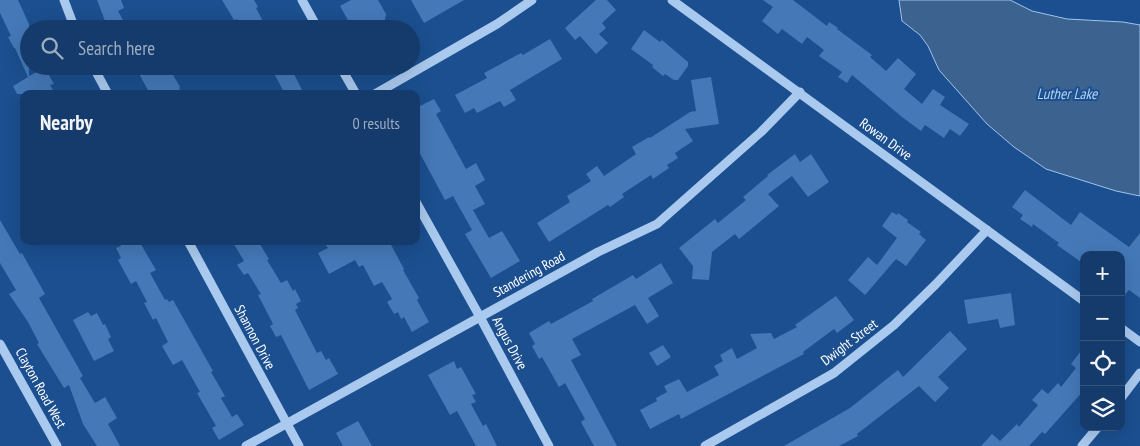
<!DOCTYPE html>
<html lang="en">
<head>
<meta charset="utf-8">
<style>
	:root { --surface:#143b6b; --page:#1d4271; --text:#f1f3f6; --muted:#9dadc1; --line:#33557e }
	body { margin:0; font-family:"PT Sans Narrow",sans-serif; background:var(--page); color:var(--text) }
	.controls { position:absolute; right:15px; bottom:15px; display:grid; overflow:hidden; border-radius:10px; box-shadow:0 5px 20px #0002 }
	.controls button { width:45px; height:45px; display:grid; place-items:center; padding:0; border:0; border-bottom:1px solid var(--line); background:var(--surface); color:var(--text); font:25px sans-serif }
	.list { margin:0; padding:0; list-style:none }
	h2 { display:flex; justify-content:space-between; align-items:center; height:65px; margin:0; padding:0 20px; font-size:21px }
	h2 small { font-size:16px; font-weight:400; color:var(--muted) }
	.icon { flex:none; width:28px; height:28px; fill:none; stroke:currentColor; stroke-width:2; stroke-linecap:round; stroke-linejoin:round }
	.map { position:relative; flex:none; width:1140px; height:446px; overflow:hidden }
	.search { position:absolute; background:var(--surface); box-shadow:0 5px 20px #0002; left:20px; top:20px; width:400px; height:55px; display:flex; align-items:center; gap:12px; box-sizing:border-box; padding:0 18px; border-radius:28px; color:var(--muted); font-size:19px }
	.panel { position:absolute; background:var(--surface); box-shadow:0 5px 20px #0002; left:20px; top:90px; width:400px; height:155px; border-radius:10px }
	.map>svg:first-child { display:block }
	.water { fill:#3c6290; stroke:#9cc4f0 }
	.building { fill:#4478b7 }
	.lines { fill:none; stroke-linecap:round; stroke-linejoin:round }
	.minor { stroke:#a9c9ee; stroke-width:9 }
	.labels { text-anchor:middle; dominant-baseline:central; stroke-width:4; stroke-linejoin:round; paint-order:stroke }
	.street-label { font-size:14px; fill:#fff; stroke:#1b4f8f }
	.water-label { font-size:15px; font-style:italic; fill:#b5d3f5; stroke:#1b4f8f }
</style>
</head>
<body>
<div class="map">
<svg width="1140" height="446" viewBox="0 0 1140 446">
	<rect width="100%" height="100%" fill="#1b4f8f"/>
	<path class="water" d="M899,0H1010L1032,11L1067,19L1123,22L1140,25V196L1116,191L1046,169L1014,147L987,124L939,70L928,46L920,35L902,21Z"/>
	<g class="building">
		<path d="M0,0H18L29,24V76L45,68L54,84L50,85L55,94H17L13,86L28,77L15,48H14L8,37L11,36L0,13Z"/>
		<path d="M97,0H121L124,8L118,11L128,29H108Z"/>
		<path d="M222,0H254L258,7L256,8L267,29H242L237,19L234,20Z"/>
		<path d="M351,0H378L386,14L383,29H353L340,6Z"/>
		<path d="M411,0H464L424,23Z"/>
		<path d="M596,0H607L616,10L602,23L606,28L599,34L608,43L596,54L580,36L575,40L565,28Z"/>
		<path d="M763,0H793L827,26L829,22L838,28L837,29L872,55L870,57L886,71L898,58L916,74L904,89L922,104L933,89L945,97L940,105L969,124L960,136L950,129L944,138L925,125L921,131L902,117L852,75L847,83L838,77L842,72L819,56L824,50L807,37L802,44L782,29L778,34L762,21L773,7Z"/>
		<path d="M644,30L660,42L662,40L688,62V66L678,80H674L665,74L663,76L652,67L653,65L631,49Z"/>
		<path d="M550,39L562,59L510,90L516,100L504,107L500,101L477,113L474,108L465,113L455,95L487,78L484,73L521,53L523,55Z"/>
		<path d="M135,66H168L180,87L179,88L182,94H150Z"/>
		<path d="M270,66H290L304,94H285Z"/>
		<path d="M711,77L719,124L685,129L693,141L675,153L678,158L667,165L669,168L653,179L651,175L622,194L624,197L610,207L608,205L549,242L537,223L570,202L567,196L591,181L586,174L597,166L604,176L636,154L632,147L649,137L650,138L690,112L696,111L691,80Z"/>
		<path d="M434,99L441,111L436,114L466,169L476,163L485,180L475,186L485,204L473,210L489,238L502,231L520,261L491,278L465,234L472,230L453,196L445,200L416,146V108Z"/>
		<path d="M795,154L800,162L811,154L829,182L808,197L792,176L768,194L779,206L739,239L735,234L712,252L709,280L692,279L693,266L679,248L715,219L718,223L746,200L743,197L768,176L767,175Z"/>
		<path d="M1025,190L1071,225L1080,212L1129,247L1140,233V298L1129,290L1121,299V255H1084V264L1057,245L1059,243L1033,224L1032,227L1020,219L1023,215L1012,207Z"/>
		<path d="M892,212L897,215L898,213L908,220L907,222L921,232L919,234L926,240L906,266L896,259L865,295L848,280L868,257L877,265L897,238L882,226Z"/>
		<path d="M0,220L20,254L22,253L45,294L39,298L83,376L80,378L95,403L105,397L117,418L108,424L120,446H97L83,424L69,385L64,388L37,344L39,343L28,322L9,294L16,290L0,263Z"/>
		<path d="M118,241H139L156,270L150,273L165,300L167,299L169,302L173,300L213,371L211,372L225,396L221,398L232,417L237,414L244,425L219,440L212,428L216,426L197,393L200,392L182,360L173,365L162,346L168,342L156,318L153,320L144,303L147,302L136,281L131,284L118,260L121,258L116,248L121,246Z"/>
		<path d="M232,241H258L269,259L267,260L281,283L287,280L293,291L295,289L301,301L296,304L298,308L295,310L317,353L321,351L326,360L329,358L338,374L309,390L281,335L276,337L270,326L273,324L258,295L261,294L248,273L244,275L237,265L244,261Z"/>
		<path d="M323,241H389L404,269L403,270L419,298L417,300L429,322L412,332L404,317L401,319L398,312L394,314L387,302L392,299L382,282L374,286L363,265L359,267L355,260L329,274L318,253L328,248Z"/>
		<path d="M661,263L673,283L648,298L659,316L647,324L635,305L572,339L581,355L571,360L617,446H594L581,422L585,419L565,383L559,387L542,357L539,359L532,346L535,344L529,333L549,321L551,324L562,318L593,301L592,299L633,275L636,279Z"/>
		<path d="M1011,293L1015,325L1000,328L998,319L968,324L964,300Z"/>
		<path d="M836,296L854,320L837,333L834,329L803,352L804,354L681,419L679,414L650,429L640,410L657,401L656,398L667,392L664,386L679,379L687,392L719,375L714,366L723,361L720,355L732,348L737,359L757,348L750,334L771,333L774,339L797,327L795,325Z"/>
		<path d="M88,312L91,316L97,313L103,325L105,324L111,337L108,339L114,351L94,361L73,320Z"/>
		<path d="M950,331L967,349L938,377L949,388L935,402L919,386L857,434L858,436L839,446H784L850,408L898,370L903,377Z"/>
		<path d="M663,345L671,357L657,366L649,353Z"/>
		<path d="M1084,347V390L1045,434L1042,432L1029,446H981L992,434L1000,441L1017,424L1019,427L1038,405L1032,400L1042,389L1048,394L1058,383L1061,387L1076,368L1071,364Z"/>
		<path d="M454,361L457,369L461,367L476,394L472,395L476,402L471,404L483,426L486,424L497,446H476L457,411L450,415L428,375Z"/>
		<path d="M358,421L372,446H343L336,433Z"/>
	</g>
	<g class="lines">
		<g class="minor">
			<path d="M64,0L75,29"/>
			<path d="M302,0L318,29"/>
			<path d="M672,0L1084,301"/>
			<path d="M93,66L108,94"/>
			<path d="M340,66L356,94"/>
			<path d="M375,94L497,24L532,0"/>
			<path d="M416,202L480,317L549,446"/>
			<path d="M188,241L299,446"/>
			<path d="M1121,328L1140,342"/>
			<path d="M0,344L57,446"/>
			<path d="M1121,398L1140,373"/>
			<path d="M246,446L598,252L657,224L761,132L800,92"/>
			<path d="M705,446L834,373L894,325L936,284L987,230"/>
			<path d="M1082,446L1098,427"/>
		</g>
	</g>
	<g class="labels">
		<g class="street-label">
			<text transform="translate(886 139) rotate(36)">Rowan Drive</text>
			<text transform="translate(529 274) rotate(-29)">Standering Road</text>
			<text transform="translate(255 337) rotate(62)">Shannon Drive</text>
			<text transform="translate(849 342) rotate(-37)">Dwight Street</text>
			<text transform="translate(510 343) rotate(62)">Angus Drive</text>
			<text transform="translate(41 388) rotate(61)">Clayton Road West</text>
		</g>
		<g class="water-label">
			<text x="1067" y="93">Luther Lake</text>
		</g>
	</g>
</svg>
<div class="controls">
<button>+</button>
<button>−</button>
<button><svg class="icon" aria-label="locate" viewBox="0 0 24 24"><circle cx="12" cy="12" r="6"/><path d="M12 2v4M12 18v4M2 12h4M18 12h4"/></svg></button>
<button><svg class="icon" aria-label="layers" viewBox="0 0 24 24"><path d="M12 4l9 5-9 5-9-5zM3 14l9 5 9-5"/></svg></button>
</div>
<div class="search"><svg class="icon" aria-label="search" viewBox="0 0 24 24"><circle cx="10" cy="10" r="6"/><path d="M15 15l6 6"/></svg>Search here</div>
<section class="panel">
<h2>Nearby<small>0 results</small></h2>
<ul class="list">
</ul>
</section>
</div>
</body>
</html>
